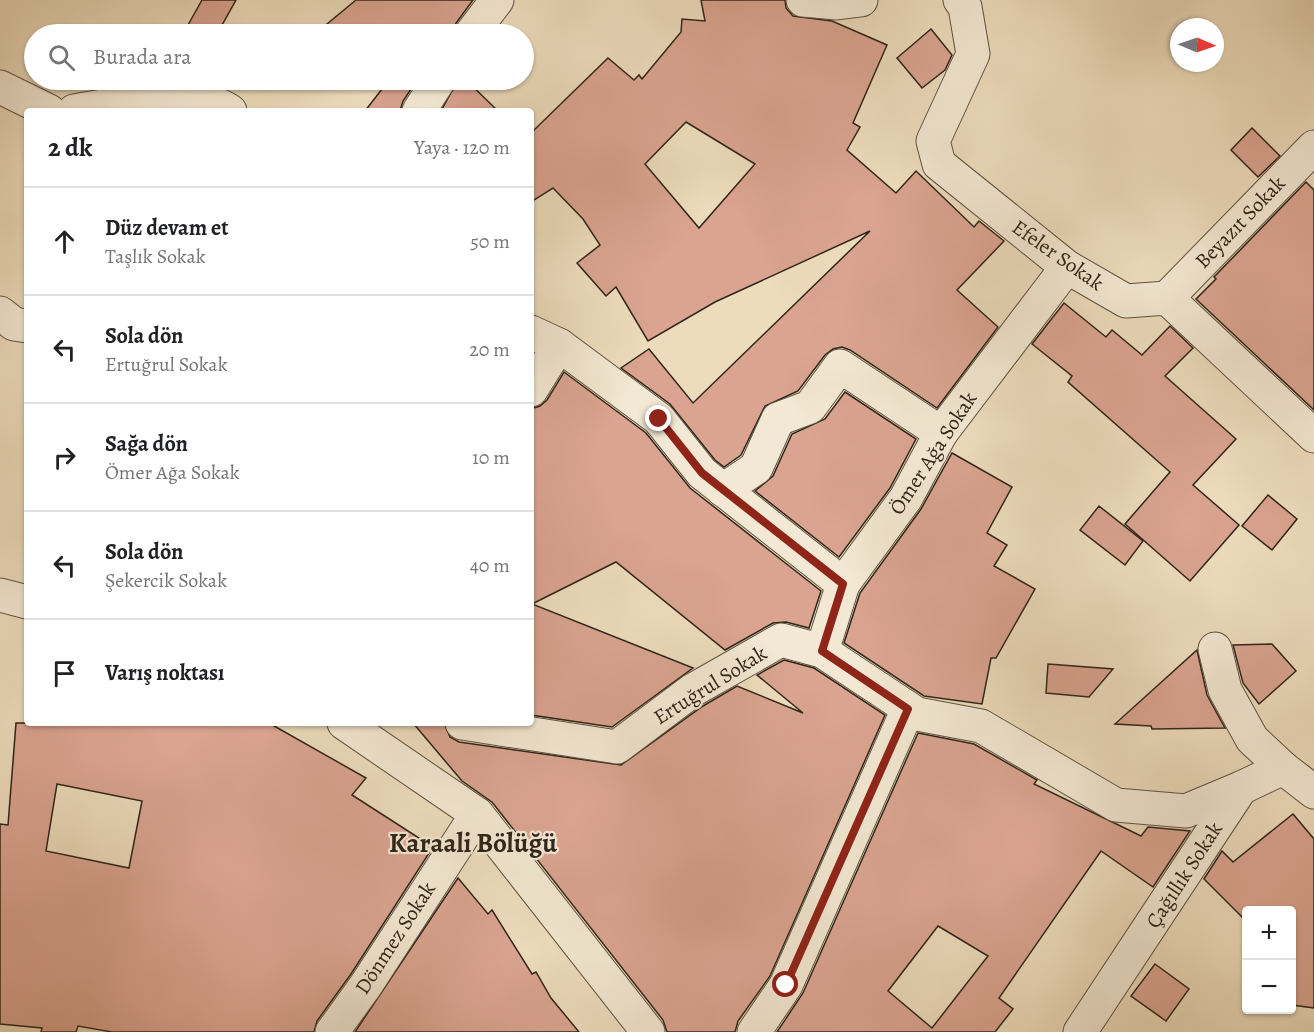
<!DOCTYPE html>
<html lang="tr">
<head>
<meta charset="utf-8">
<style>
	:root { --surface:#fff; --page:#f6f6f6; --text:#202124; --muted:#757577; --line:#e0e0e0 }
	body { margin:0; font-family:Alegreya,serif; background:var(--page); color:var(--text) }
	.controls { position:absolute; right:18px; bottom:18px; display:grid; overflow:hidden; border-radius:6px; box-shadow:0 2px 4px #0004 }
	.controls button { width:54px; height:54px; display:grid; place-items:center; padding:0; border:0; border-bottom:2px solid var(--line); background:var(--surface); color:var(--text); font:30px sans-serif }
	.compass { position:absolute; left:1170px; top:18px; width:54px; height:54px; border-radius:50%; background:var(--surface); box-shadow:0 2px 4px #0004; rotate:92deg }
	.stop { position:absolute; width:18px; height:18px; margin:-14px; border:4px solid #8f2418; border-radius:50%; background:#fff }
	.stop.end { background:#8f2418; border-color:#fff; box-shadow:0 2px 6px #0008 }
	.list { margin:0; padding:0; list-style:none }
	h2 { display:flex; justify-content:space-between; align-items:center; height:78px; margin:0; padding:0 24px; font-size:26px }
	h2 small { font-size:20px; font-weight:400; color:var(--muted) }
	.list li { display:grid; grid-template-columns:39px 1fr auto; gap:18px; align-items:center; box-sizing:border-box; height:108px; padding:0 24px; border-top:2px solid var(--line) }
	.list b { display:block; font-size:22px; white-space:nowrap }
	.list p { margin:0; font-size:20px; white-space:nowrap; color:var(--muted) }
	.list em { font-size:20px; font-style:normal; color:var(--muted) }
	.icon { flex:none; width:33px; height:33px; fill:none; stroke:currentColor; stroke-width:2; stroke-linecap:round; stroke-linejoin:round }
	.map { position:relative; flex:none; width:1314px; height:1032px; overflow:hidden }
	.search { position:absolute; background:var(--surface); box-shadow:0 2px 4px #0004; left:24px; top:24px; width:510px; height:66px; display:flex; align-items:center; gap:15px; box-sizing:border-box; padding:0 21px; border-radius:33px; color:var(--muted); font-size:22px }
	.panel { position:absolute; background:var(--surface); box-shadow:0 2px 4px #0004; left:24px; top:108px; width:510px; height:618px; border-radius:6px }
	.map>svg:first-child { display:block }
	.building { fill:#daa490; stroke:#2f2519; stroke-width:1.5; fill-rule:evenodd }
	.lines { fill:none; stroke-linecap:round; stroke-linejoin:round }
	.minor-casing { stroke:#5e5342; stroke-width:35 }
	.minor { stroke:#f3e8d3; stroke-width:33 }
	.route { stroke:#8f2418; stroke-width:8 }
	.labels { text-anchor:middle; dominant-baseline:central; stroke-width:4.5; stroke-linejoin:round; paint-order:stroke }
	.street-label { font-size:21px; fill:#2f2519; stroke:#f3e8d3 }
	.district-label { font-size:27px; font-weight:bold; fill:#2f2519; stroke:#f3e8d3 }
</style>
</head>
<body>
<div class="map">
<svg width="1314" height="1032" viewBox="0 0 1314 1032">
	<rect width="100%" height="100%" fill="#eddcbc"/>
	<filter id="stains"><feTurbulence type="fractalNoise" baseFrequency=".00333" numOctaves="4"/><feColorMatrix values="0 0 0 0 .2 0 0 0 0 .09 0 0 0 0 .02 0 0 0 .5 -.17"/></filter>
	<radialGradient id="worn" r=".72"><stop offset=".6" stop-color="#630" stop-opacity="0"/><stop offset="1" stop-color="#630" stop-opacity=".3"/></radialGradient>
	<g class="building">
		<path d="M202,0H236L217,34H183Z"/>
		<path d="M356,0H473L456,23L453,34H315Z"/>
		<path d="M701,0H785L786,8L793,16L832,21L887,45L853,123L860,127L847,150L896,193L916,171L974,227L979,221L1004,241L957,290L998,327L937,408L850,350L842,347L833,349L825,355L798,391L765,406L741,455L724,467L715,460L670,404L621,368L649,349L693,403L870,231L715,302L648,341L616,287L606,296L577,263L600,245L583,219L553,188L531,202V133L608,58L634,80L639,75L642,79L681,32L682,19L705,21ZM686,122L755,164L699,228L645,164Z"/>
		<path d="M931,29L952,55L945,70L922,88L897,58Z"/>
		<path d="M389,80H417L403,101L400,111H365Z"/>
		<path d="M458,80H466L498,111H441Z"/>
		<path d="M1252,128L1280,156L1258,177L1231,150Z"/>
		<path d="M1306,182L1314,190V410L1196,299L1216,279L1214,277Z"/>
		<path d="M1064,303L1106,337L1112,330L1142,355L1170,326L1193,348L1165,376L1236,439L1193,485L1239,525L1190,581L1125,524L1170,472L1068,382L1072,376L1032,344Z"/>
		<path d="M564,372L646,433L690,488L821,591L809,628L786,622L773,623L725,650L616,562L532,604L693,668L612,727L531,715V409L540,406L547,400Z"/>
		<path d="M845,392L916,439L890,488L839,557L755,491L773,476L792,434L825,419Z"/>
		<path d="M952,453L1012,487L987,533L1007,545L994,566L1035,589L996,658H991L982,704L924,696L844,643L860,593L921,509Z"/>
		<path d="M1268,495L1297,519L1272,550L1242,526Z"/>
		<path d="M1099,506L1143,541L1125,565L1080,530Z"/>
		<path d="M1272,644L1296,671L1259,704L1243,683L1233,645Z"/>
		<path d="M1197,650L1207,695L1225,728L1152,729L1151,726L1115,724Z"/>
		<path d="M784,660L814,668L885,715L770,976L738,1021L735,1032H667L663,1020L492,802L462,781L413,723H444L450,737L459,742L621,765L703,706L737,686L803,713L757,675Z"/>
		<path d="M1048,664L1113,669L1089,697L1046,693Z"/>
		<path d="M16,723H269L366,778L352,795L433,847L351,974L317,1021L314,1032H112L78,1026L76,1032H41L42,1028L0,1024V824L8,825ZM57,784L142,801L129,868L46,851Z"/>
		<path d="M918,733L974,744L1037,780L1034,784L1141,836L1148,827L1190,831L1153,887L1101,851L999,998L1013,1009L995,1032H777L803,993ZM938,926L988,956L932,1028L888,991Z"/>
		<path d="M1293,814L1314,839V1008L1292,1005V910H1246V921L1204,879L1222,851L1233,862Z"/>
		<path d="M458,878L488,914L492,910L532,974L536,972L551,998L579,1032H355Z"/>
		<path d="M1155,964L1189,989L1166,1021L1131,996Z"/>
	</g>
	<g class="lines">
		<g class="minor-casing">
			<g id="minor">
				<path d="M803,0L837,3L861,0"/>
				<path d="M960,0L965,7L973,54L933,141L939,164L1067,267L1126,301L1167,298L1314,436"/>
				<path d="M471,34L497,0"/>
				<path d="M0,87L49,111"/>
				<path d="M74,111C115,104 194,86 230,111"/>
				<path d="M419,111L439,80"/>
				<path d="M1167,298L1314,147"/>
				<path d="M0,313L14,324L27,326"/>
				<path d="M531,332L559,345L659,419L702,473L843,584"/>
				<path d="M531,390L559,345"/>
				<path d="M723,490L756,468L778,419L810,407L840,366L941,433"/>
				<path d="M0,595L27,602"/>
				<path d="M1215,649L1225,690L1252,739L1283,768"/>
				<path d="M822,651L843,584L906,498L941,433L1067,267"/>
				<path d="M344,723L477,814L648,1032"/>
				<path d="M462,723L617,747L693,690L781,640L822,651L917,714L981,726L1116,805L1186,811L1241,788"/>
				<path d="M332,1032L366,985L477,814"/>
				<path d="M754,1032L786,985L908,709"/>
				<path d="M1080,1032L1241,788L1283,768L1314,792"/>
			</g>
		</g>
		<use href="#minor" class="minor"/>
	</g>
	<g class="lines">
		<path class="route" d="M659,419L702,473L843,584L822,651L908,709L786,985"/>
	</g>
	<g class="labels">
		<g class="street-label">
			<text transform="translate(1240 222) rotate(-46)">Beyazıt Sokak</text>
			<text transform="translate(1058 255) rotate(35)">Efeler Sokak</text>
			<text transform="translate(933 453) rotate(-57)">Ömer Ağa Sokak</text>
			<text transform="translate(710 685) rotate(-32)">Ertuğrul Sokak</text>
			<text transform="translate(1184 875) rotate(-57)">Çağıllık Sokak</text>
			<text transform="translate(395 938) rotate(-57)">Dönmez Sokak</text>
		</g>
		<g class="district-label">
			<text x="473" y="843">Karaali Bölüğü</text>
		</g>
	</g>
	<rect width="100%" height="100%" filter="url(#stains)"/>
	<rect width="100%" height="100%" fill="url(#worn)"/>
</svg>
<div class="controls">
<button>+</button>
<button>−</button>
</div>
<svg class="compass" viewBox="-18 -18 36 36"><path d="M0-13l5 13h-10z" fill="#e53935"/><path d="M0 13l5-13h-10z" fill="#757577"/></svg>
<div class="stop" style="left:786px;top:985px"></div>
<div class="stop end" style="left:659px;top:419px"></div>
<div class="search"><svg class="icon" aria-label="search" viewBox="0 0 24 24"><circle cx="10" cy="10" r="6"/><path d="M15 15l6 6"/></svg>Burada ara</div>
<section class="panel">
<h2>2 dk<small>Yaya · 120 m</small></h2>
<ul class="list">
<li><svg class="icon" aria-label="ahead" viewBox="0 0 24 24"><path d="M12 20V5M6 11l6-6 6 6"/></svg><div><b>Düz devam et</b><p>Taşlık Sokak</p></div><em>50 m</em></li>
<li><svg class="icon" aria-label="left" viewBox="0 0 24 24"><path d="M17 20v-9H6M10 6l-5 5 5 5"/></svg><div><b>Sola dön</b><p>Ertuğrul Sokak</p></div><em>20 m</em></li>
<li><svg class="icon" aria-label="right" viewBox="0 0 24 24"><path d="M7 20v-9h11M14 6l5 5-5 5"/></svg><div><b>Sağa dön</b><p>Ömer Ağa Sokak</p></div><em>10 m</em></li>
<li><svg class="icon" aria-label="left" viewBox="0 0 24 24"><path d="M17 20v-9H6M10 6l-5 5 5 5"/></svg><div><b>Sola dön</b><p>Şekercik Sokak</p></div><em>40 m</em></li>
<li><svg class="icon" aria-label="arrive" viewBox="0 0 24 24"><path d="M6 21V4h12l-3 4 3 4H6"/></svg><div><b>Varış noktası</b></div></li>
</ul>
</section>
</div>
</body>
</html>
